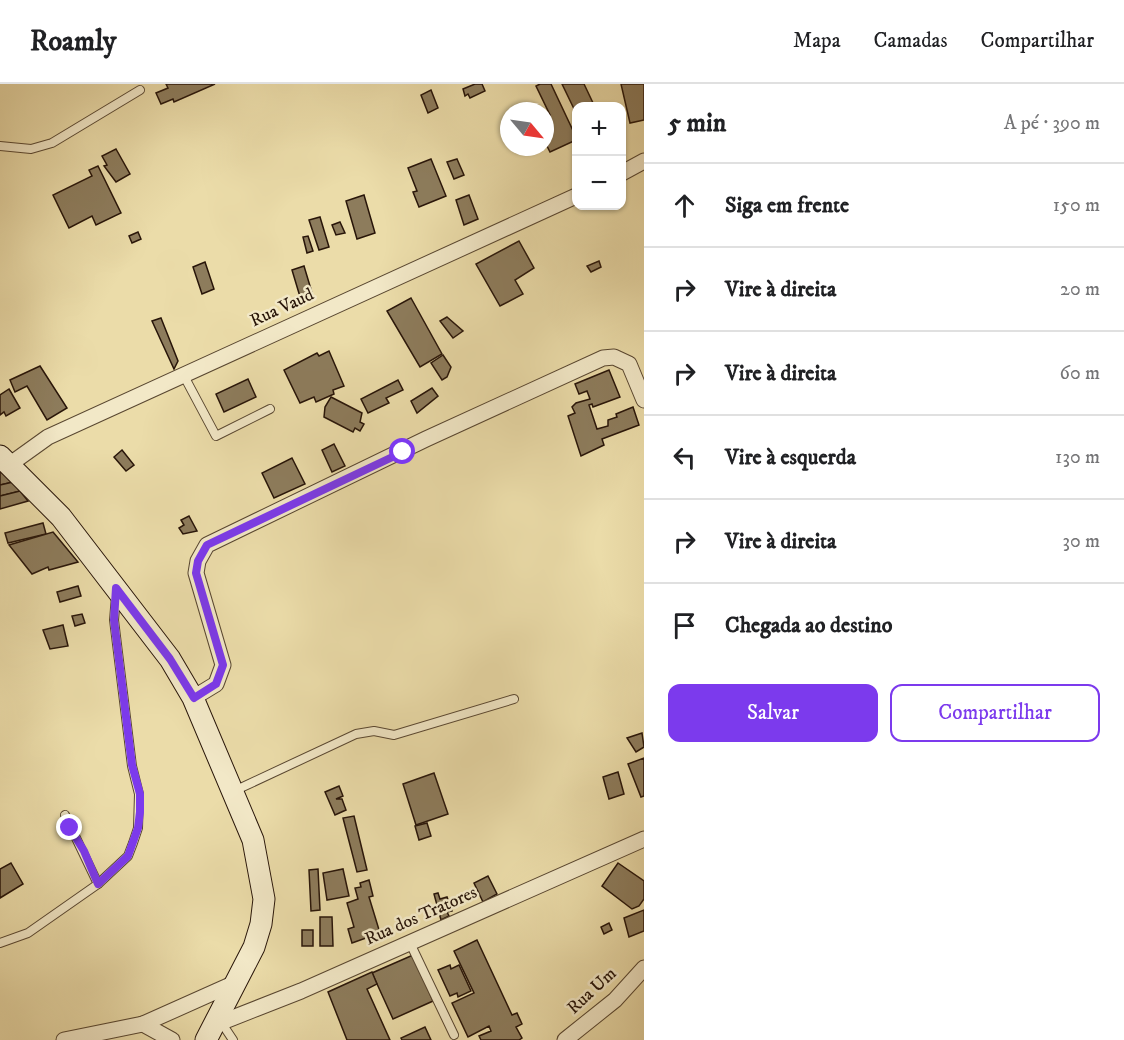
<!DOCTYPE html>
<html lang="pt">
<head>
<meta charset="utf-8">
<style>
	:root { --surface:#fff; --page:#f6f6f6; --text:#202124; --muted:#757577; --line:#e0e0e0; --accent:#7c3aed }
	body { margin:0; font-family:"IM FELL DW Pica",serif; background:var(--page); color:var(--text) }
	.controls { position:absolute; right:18px; top:18px; display:grid; overflow:hidden; border-radius:12px; box-shadow:0 2px 4px #0004 }
	.controls button { width:54px; height:54px; display:grid; place-items:center; padding:0; border:0; border-bottom:2px solid var(--line); background:var(--surface); color:var(--text); font:30px sans-serif }
	.compass { position:absolute; left:500px; top:18px; width:54px; height:54px; border-radius:50%; background:var(--surface); box-shadow:0 2px 4px #0004; rotate:119deg }
	.stop { position:absolute; width:18px; height:18px; margin:-14px; border:4px solid #7c3aed; border-radius:50%; background:#fff }
	.stop.end { background:#7c3aed; border-color:#fff; box-shadow:0 2px 6px #0008 }
	.list { margin:0; padding:0; list-style:none }
	h2 { display:flex; justify-content:space-between; align-items:center; height:78px; margin:0; padding:0 24px; font-size:26px }
	h2 small { font-size:20px; font-weight:400; color:var(--muted) }
	.list li { display:grid; grid-template-columns:39px 1fr auto; gap:18px; align-items:center; box-sizing:border-box; height:84px; padding:0 24px; border-top:2px solid var(--line) }
	.list b { display:block; font-size:22px; white-space:nowrap }
	.list em { font-size:20px; font-style:normal; color:var(--muted) }
	.actions { display:flex; gap:12px; padding:18px 24px }
	.actions a { flex:1; padding:14px 0; border:2px solid var(--accent); border-radius:12px; text-align:center; font-size:21px; color:var(--accent) }
	.actions .main { background:var(--accent); color:#fff }
	.icon { flex:none; width:33px; height:33px; fill:none; stroke:currentColor; stroke-width:2; stroke-linecap:round; stroke-linejoin:round }
	.map { position:relative; flex:none; width:644px; height:956px; overflow:hidden }
	header { display:flex; align-items:center; gap:36px; box-sizing:border-box; height:84px; padding:0 30px; background:var(--surface); border-bottom:2px solid var(--line) }
	header strong { font-size:28px }
	nav { display:flex; gap:33px; margin-inline-start:auto; font-size:21px }
	main { display:flex }
	aside { flex:1; background:var(--surface) }
	.map>svg:first-child { display:block }
	.building { fill:#8d7c5c; stroke:#281509; stroke-width:1.5 }
	.lines { fill:none; stroke-linecap:round; stroke-linejoin:round }
	.lane-casing { stroke:#594731; stroke-width:10 }
	.street-casing { stroke:#594731; stroke-width:17 }
	.secondary-casing { stroke:#281509; stroke-width:23 }
	.lane { stroke:#f2e8c7; stroke-width:8 }
	.street { stroke:#f2e8c7; stroke-width:15 }
	.secondary { stroke:#f2e8c7; stroke-width:21 }
	.route { stroke:#7c3aed; stroke-width:8 }
	.labels { text-anchor:middle; dominant-baseline:central; stroke-width:5; stroke-linejoin:round; paint-order:stroke }
	.street-label { font-size:18px; fill:#281509; stroke:#f2e8c7 }
</style>
</head>
<body>
<header>
<strong>Roamly</strong>
<nav><a>Mapa</a><a>Camadas</a><a>Compartilhar</a></nav>
</header>
<main>
<div class="map">
<svg width="644" height="956" viewBox="0 0 644 956">
	<rect width="100%" height="100%" fill="#ebdca9"/>
	<filter id="stains"><feTurbulence type="fractalNoise" baseFrequency=".00333" numOctaves="4"/><feColorMatrix values="0 0 0 0 .2 0 0 0 0 .09 0 0 0 0 .02 0 0 0 .5 -.17"/></filter>
	<radialGradient id="worn" r=".72"><stop offset=".6" stop-color="#630" stop-opacity="0"/><stop offset="1" stop-color="#630" stop-opacity=".3"/></radialGradient>
	<g class="building">
		<path d="M166,0H215L174,18L173,15L161,20L156,9L168,4Z"/>
		<path d="M475,0H482L485,7L470,14L468,10L465,12L463,5Z"/>
		<path d="M540,0H551L576,53V56L550,68L545,58V34L550,31L536,2Z"/>
		<path d="M562,0H584L594,21L576,22V29Z"/>
		<path d="M621,0H644V36L630,39Z"/>
		<path d="M431,6L438,24L428,29L421,11Z"/>
		<path d="M116,65L130,90L116,98L104,82L107,81L102,72Z"/>
		<path d="M431,75L446,112L419,123L413,108L417,107L408,84Z"/>
		<path d="M457,75L464,91L454,95L447,78Z"/>
		<path d="M98,82L121,129L96,141L92,132L69,144L53,111L92,92L89,86Z"/>
		<path d="M364,111L375,149L357,155L346,117Z"/>
		<path d="M469,111L478,135L464,141L456,116Z"/>
		<path d="M320,133L329,163L319,166L309,136Z"/>
		<path d="M340,138L345,149L336,151L332,141Z"/>
		<path d="M138,148L141,155L132,159L129,152Z"/>
		<path d="M308,152L313,167L307,169L303,153Z"/>
		<path d="M519,157L534,184L515,196L523,210L500,222L476,180Z"/>
		<path d="M599,177L601,183L591,188L587,182Z"/>
		<path d="M205,178L214,205L202,210L193,183Z"/>
		<path d="M304,182L313,212L301,216L292,186Z"/>
		<path d="M411,214L442,270L420,283L387,227Z"/>
		<path d="M447,233L463,247L453,254L440,237Z"/>
		<path d="M161,234L178,277L174,285L152,237Z"/>
		<path d="M329,267L344,302L333,306L334,310L316,318L314,313L300,319L284,286L317,269L319,272Z"/>
		<path d="M443,271L451,283L447,293L442,296L431,279Z"/>
		<path d="M40,282L67,324L47,336L27,302L15,308L10,296Z"/>
		<path d="M609,286L620,313L593,323L592,320L589,321L597,345L608,342V336L617,333L616,330L633,323L639,341L602,355L604,361L581,372L568,332L575,329L572,323L576,319L590,315L587,307L579,310L575,300Z"/>
		<path d="M248,295L256,313L224,328L216,310Z"/>
		<path d="M398,296L403,306L386,314L389,319L368,329L361,315Z"/>
		<path d="M432,304L438,312L417,329L411,317Z"/>
		<path d="M9,305L20,324L6,332L4,328L0,331V311Z"/>
		<path d="M331,313L362,329L360,338L364,340L360,347L355,344L353,348L324,333L325,323Z"/>
		<path d="M334,360L345,382L332,388L322,366Z"/>
		<path d="M122,366L134,381L126,387L114,373Z"/>
		<path d="M292,374L305,400L274,414L262,389Z"/>
		<path d="M0,388H1L13,398L0,401Z"/>
		<path d="M13,398L20,407L0,412V401Z"/>
		<path d="M20,407L28,417L0,425V412Z"/>
		<path d="M189,432L197,447L183,450L179,444L184,441L181,436Z"/>
		<path d="M43,439L46,450L8,459L5,449Z"/>
		<path d="M53,448L78,478L49,486L48,483L32,490L9,461Z"/>
		<path d="M78,502L81,512L60,518L57,508Z"/>
		<path d="M82,530L85,539L75,542L72,532Z"/>
		<path d="M63,541L68,562L50,565L43,546Z"/>
		<path d="M642,649L644,663L636,668L627,654Z"/>
		<path d="M644,674V712L641,713L628,680Z"/>
		<path d="M618,688L624,710L609,715L603,693Z"/>
		<path d="M434,689L448,730L416,741L403,700Z"/>
		<path d="M339,702L343,712L336,715H342L346,726L335,731L325,708Z"/>
		<path d="M354,732L367,786L357,788L343,734Z"/>
		<path d="M427,739L431,752L419,756L415,742Z"/>
		<path d="M11,779L23,800L0,814V785Z"/>
		<path d="M618,779L644,797V815L639,822L632,825L602,802Z"/>
		<path d="M318,785L320,826L311,827L309,786Z"/>
		<path d="M343,785L349,812L327,816L323,789Z"/>
		<path d="M488,792L497,810L483,818L474,799Z"/>
		<path d="M369,796L373,812L369,813L380,849L352,859L348,845L354,843L347,819L358,815L355,804L361,803L360,799Z"/>
		<path d="M438,809L440,815L447,813L452,827L447,828L449,832L441,836L434,810Z"/>
		<path d="M644,826V847L629,853L624,834Z"/>
		<path d="M320,833H332L333,862H320Z"/>
		<path d="M609,839L612,846L604,850L601,843Z"/>
		<rect x="302" y="846" width="11" height="16"/>
		<path d="M477,856L512,931L517,929L522,940L516,943L522,954L519,956H481L479,952L491,947L489,942L468,953L452,919L474,909L454,867Z"/>
		<path d="M413,871L433,917L393,935L372,889Z"/>
		<path d="M450,881L451,885L459,881L471,907L458,913L457,909L450,912L438,886Z"/>
		<path d="M372,888L377,900L367,905L390,956H347L328,908Z"/>
		<path d="M425,943L431,956H402L401,954Z"/>
	</g>
	<g class="lines">
		<g class="lane-casing">
			<g id="lane">
				<path d="M0,62L31,65L52,59L140,6"/>
				<path d="M184,292L216,352L270,325"/>
				<path d="M234,707L356,650L374,647L394,651L514,615"/>
				<path d="M65,731L98,800"/>
				<path d="M0,859L28,849L98,800L128,772L133,759L138,744L139,710L132,682L114,536L116,512"/>
				<path d="M410,859L454,951"/>
				<path d="M221,938L233,956"/>
			</g>
		</g>
		<g class="street-casing">
			<g id="street">
				<path d="M622,89L644,77"/>
				<path d="M9,381L48,353L576,112"/>
				<path d="M193,614L216,600L223,581L196,489L198,477L207,461L426,355L603,274L614,273L629,280L644,316"/>
				<path d="M143,940L172,956"/>
				<path d="M212,942L301,907L644,755"/>
				<path d="M64,956L143,940L237,898"/>
				<path d="M565,956L615,916L644,884"/>
			</g>
		</g>
		<g class="secondary-casing">
			<path id="secondary" d="M0,372L61,433L170,575L193,614L253,756L264,815L261,840L254,863L206,956"/>
		</g>
		<use href="#lane" class="lane"/>
		<use href="#street" class="street"/>
		<use href="#secondary" class="secondary"/>
	</g>
	<g class="lines">
		<path class="route" d="M70,744L84,767L98,800L128,772L138,744L140,728V710L132,681L114,536L116,504L170,575L194,614L216,600L223,581L196,489L198,477L207,461L403,368"/>
	</g>
	<g class="labels">
		<g class="street-label">
			<text transform="translate(282 224) rotate(-25)">Rua Vaud</text>
			<text transform="translate(421 832) rotate(-24)">Rua dos Tratores</text>
			<text transform="translate(592 907) rotate(-43)">Rua Um</text>
		</g>
	</g>
	<rect width="100%" height="100%" filter="url(#stains)"/>
	<rect width="100%" height="100%" fill="url(#worn)"/>
</svg>
<div class="controls">
<button>+</button>
<button>−</button>
</div>
<svg class="compass" viewBox="-18 -18 36 36"><path d="M0-13l5 13h-10z" fill="#e53935"/><path d="M0 13l5-13h-10z" fill="#757577"/></svg>
<div class="stop" style="left:403px;top:368px"></div>
<div class="stop end" style="left:70px;top:744px"></div>
</div>
<aside>
<h2>5 min<small>A pé · 390 m</small></h2>
<ul class="list">
<li><svg class="icon" aria-label="ahead" viewBox="0 0 24 24"><path d="M12 20V5M6 11l6-6 6 6"/></svg><div><b>Siga em frente</b></div><em>150 m</em></li>
<li><svg class="icon" aria-label="right" viewBox="0 0 24 24"><path d="M7 20v-9h11M14 6l5 5-5 5"/></svg><div><b>Vire à direita</b></div><em>20 m</em></li>
<li><svg class="icon" aria-label="right" viewBox="0 0 24 24"><path d="M7 20v-9h11M14 6l5 5-5 5"/></svg><div><b>Vire à direita</b></div><em>60 m</em></li>
<li><svg class="icon" aria-label="left" viewBox="0 0 24 24"><path d="M17 20v-9H6M10 6l-5 5 5 5"/></svg><div><b>Vire à esquerda</b></div><em>130 m</em></li>
<li><svg class="icon" aria-label="right" viewBox="0 0 24 24"><path d="M7 20v-9h11M14 6l5 5-5 5"/></svg><div><b>Vire à direita</b></div><em>30 m</em></li>
<li><svg class="icon" aria-label="arrive" viewBox="0 0 24 24"><path d="M6 21V4h12l-3 4 3 4H6"/></svg><div><b>Chegada ao destino</b></div></li>
</ul>
<div class="actions"><a class="main">Salvar</a><a>Compartilhar</a></div>
</aside>
</main>
</body>
</html>
